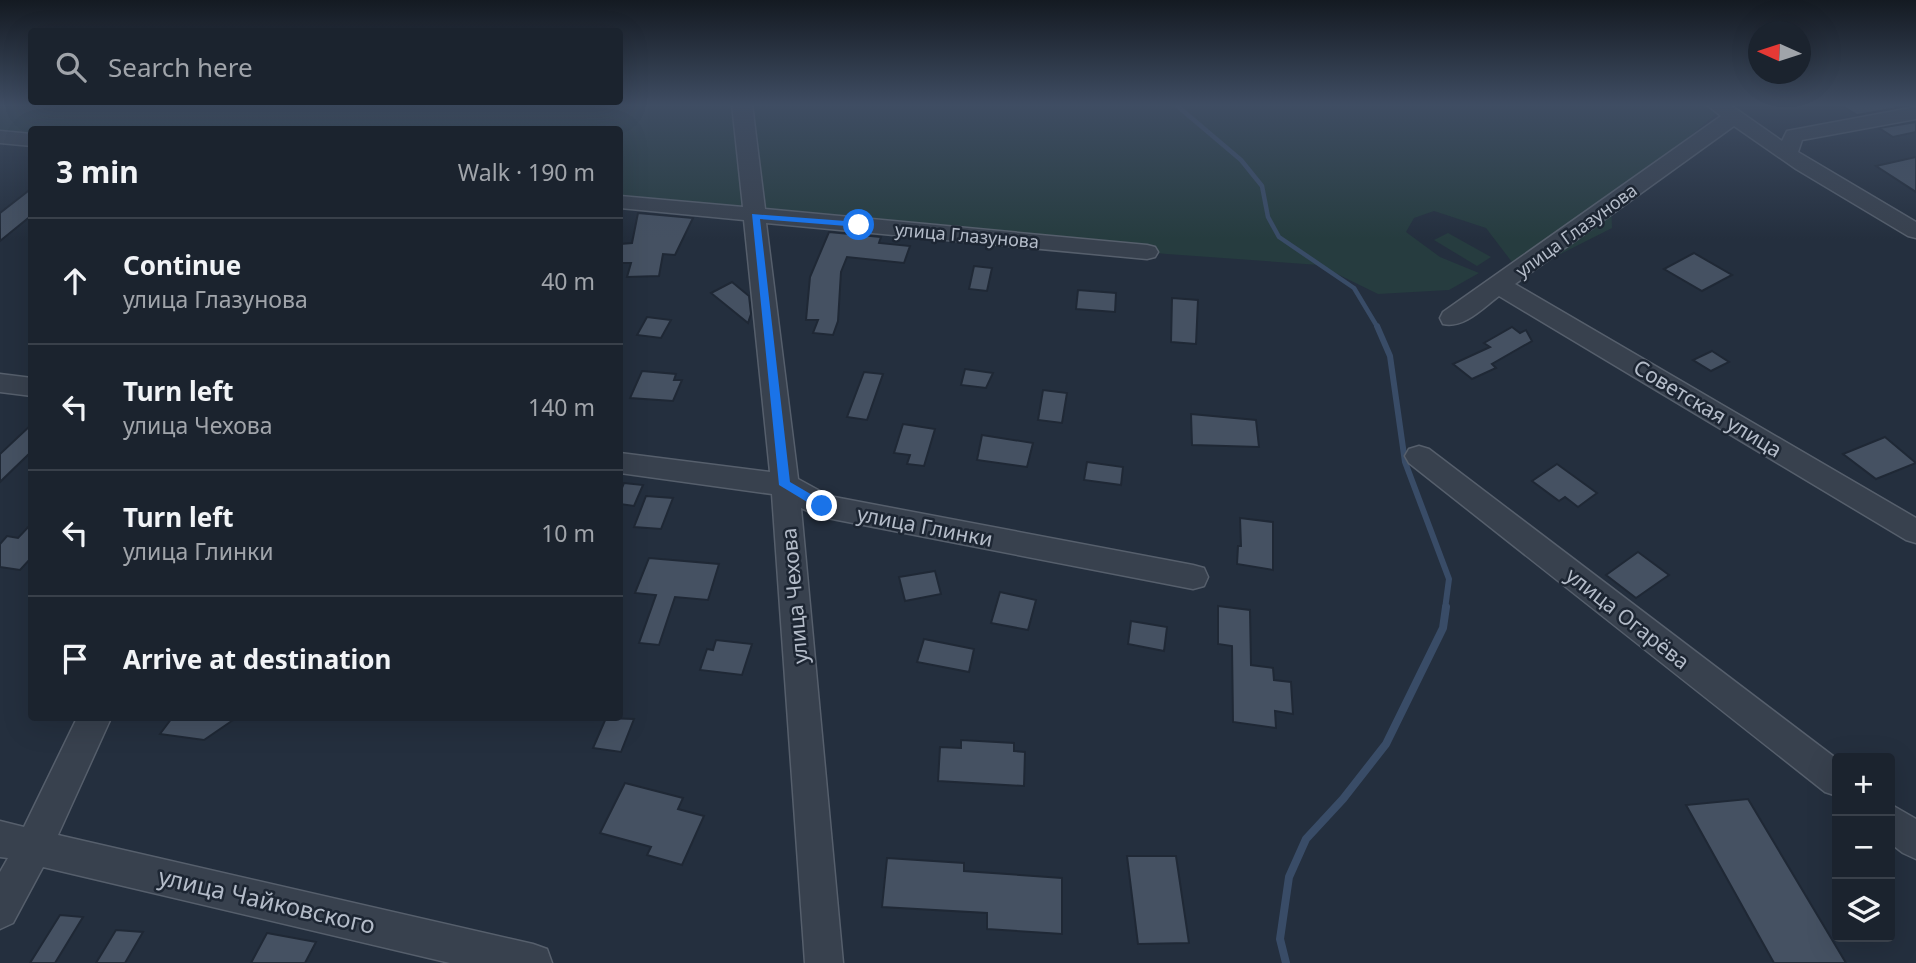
<!DOCTYPE html>
<html lang="en">
<head>
<meta charset="utf-8">
<style>
	:root { --surface:#1b232e; --page:#282f3a; --text:#f1f3f6; --muted:#a0a4aa; --line:#39404a }
	body { margin:0; font-family:"Noto Sans",sans-serif; background:var(--page); color:var(--text) }
	.controls { position:absolute; right:21px; bottom:21px; display:grid; overflow:hidden; border-radius:7px; box-shadow:0 7px 28px #0002 }
	.controls button { width:63px; height:63px; display:grid; place-items:center; padding:0; border:0; border-bottom:2px solid var(--line); background:var(--surface); color:var(--text); font:35px sans-serif }
	.compass { position:absolute; left:1748px; top:21px; width:63px; height:63px; border-radius:50%; background:var(--surface); box-shadow:0 7px 28px #0002; rotate:273deg }
	.stop { position:absolute; width:21px; height:21px; margin:-16px; border:5px solid #1a73e8; border-radius:50%; background:#fff }
	.stop.end { background:#1a73e8; border-color:#fff; box-shadow:0 2px 7px #0008 }
	.list { margin:0; padding:0; list-style:none }
	h2 { display:flex; justify-content:space-between; align-items:center; height:91px; margin:0; padding:0 28px; font-size:30px }
	h2 small { font-size:23px; font-weight:400; color:var(--muted) }
	.list li { display:grid; grid-template-columns:46px 1fr auto; gap:21px; align-items:center; box-sizing:border-box; height:126px; padding:0 28px; border-top:2px solid var(--line) }
	.list b { display:block; font-size:26px; white-space:nowrap }
	.list p { margin:0; font-size:23px; white-space:nowrap; color:var(--muted) }
	.list em { font-size:23px; font-style:normal; color:var(--muted) }
	.icon { flex:none; width:38px; height:38px; fill:none; stroke:currentColor; stroke-width:2; stroke-linecap:round; stroke-linejoin:round }
	.map { position:relative; flex:none; width:1916px; height:963px; overflow:hidden }
	.search { position:absolute; background:var(--surface); box-shadow:0 7px 28px #0002; left:28px; top:28px; width:595px; height:77px; display:flex; align-items:center; gap:18px; box-sizing:border-box; padding:0 24px; border-radius:7px; color:var(--muted); font-size:26px }
	.panel { position:absolute; background:var(--surface); box-shadow:0 7px 28px #0002; left:28px; top:126px; width:595px; height:595px; border-radius:7px }
	.map>svg:first-child { display:block }
	.green { fill:#263c3f }
	.lines { fill:none; stroke-linecap:round; stroke-linejoin:round }
	.stream-far2 { stroke:#394c67; stroke-width:4.5 }
	.stream-far1 { stroke:#394c67; stroke-width:6 }
	.stream { stroke:#394c67; stroke-width:8 }
	.building { fill:#455162; stroke:#1f2835; stroke-width:2 }
	.minor-casing { stroke:#565f6c; stroke-width:3 }
	.minor { fill:#38414e; fill-rule:evenodd }
	.route { fill:#1a73e8 }
	.labels { text-anchor:middle; dominant-baseline:central; stroke-width:5; stroke-linejoin:round; paint-order:stroke }
	.far-street-label { font-size:18px; fill:#b4bcc9; stroke:#1d2633 }
	.street-label { font-size:21px; fill:#b4bcc9; stroke:#1d2633 }
	.near-street-label { font-size:24px; fill:#b4bcc9; stroke:#1d2633 }
</style>
</head>
<body>
<div class="map">
<svg width="1916" height="963" viewBox="0 0 1916 963">
	<rect width="100%" height="100%" fill="#242f3e"/>
	<g class="green">
		<path d="M0,104H1713L1719,111L1611,205L1612,228L1521,274L1486,228L1434,211L1414,218L1406,232L1440,257L1479,273L1449,290L1378,294L1319,265L1167,254L620,200V130H32L31,136L0,132Z"/>
		<path d="M1448,233L1491,257L1477,266L1434,240Z"/>
	</g>
	<g class="lines">
		<path class="stream-far2" d="M1175,104L1241,160L1262,186L1268,217L1279,237L1354,288L1378,328"/>
		<path class="stream-far1" d="M1377,326L1390,356L1405,462L1449,579L1445,609"/>
		<path class="stream" d="M1286,963L1280,939L1289,877L1306,839L1343,799L1386,744L1443,628L1446,607"/>
	</g>
	<g class="building">
		<path d="M1839,104H1891L1897,108L1857,115Z"/>
		<path d="M1916,122V132L1893,137L1879,128Z"/>
		<path d="M1916,157V192L1876,166Z"/>
		<path d="M32,188V215L0,241V213Z"/>
		<path d="M638,213L693,218L675,255L663,254L659,276L627,277L631,263H620V244L632,243Z"/>
		<path d="M829,232L881,237L879,243L910,246L904,263L847,257L841,272L838,321L833,335L813,333L818,320H806L810,277Z"/>
		<path d="M1694,253L1732,275L1702,291L1664,269Z"/>
		<path d="M974,266L992,268L987,291L969,289Z"/>
		<path d="M732,282L749,296L751,314L748,323L711,293Z"/>
		<path d="M1078,290L1116,293L1115,312L1076,309Z"/>
		<path d="M1172,298L1198,300L1196,344L1171,342Z"/>
		<path d="M647,317L671,320L661,338L637,335Z"/>
		<path d="M1512,327L1520,333L1526,330L1532,341L1492,364L1496,368L1472,379L1453,364L1490,347L1484,343Z"/>
		<path d="M1712,351L1729,362L1711,371L1693,360Z"/>
		<path d="M965,369L993,373L986,388L961,385Z"/>
		<path d="M642,371L676,374L674,380H682L673,401L630,398Z"/>
		<path d="M864,372L883,374L867,420L847,417Z"/>
		<path d="M1043,390L1067,393L1062,423L1038,420Z"/>
		<path d="M1191,414L1256,420L1259,447L1192,445Z"/>
		<path d="M32,424V451L0,482V454Z"/>
		<path d="M903,424L935,429L924,466L907,464L910,455L894,453Z"/>
		<path d="M982,435L1033,443L1027,467L977,460Z"/>
		<path d="M1885,437L1916,463L1876,479L1843,454Z"/>
		<path d="M1087,462L1123,467L1121,485L1084,480Z"/>
		<path d="M1557,464L1597,493L1578,507L1565,497L1559,501L1532,481Z"/>
		<path d="M624,483L643,485L634,506L620,504V493Z"/>
		<path d="M646,496L673,498L661,529L634,527Z"/>
		<path d="M1240,518L1273,522V570L1237,564L1238,546H1241Z"/>
		<path d="M32,523V557L20,570L0,567V544L7,536L18,538Z"/>
		<path d="M1638,552L1669,575L1636,598L1606,575Z"/>
		<path d="M649,558L719,564L708,600L675,597L659,645L639,643L656,595L635,593Z"/>
		<path d="M935,571L941,594L905,601L899,577Z"/>
		<path d="M1000,592L1036,600L1028,630L991,623Z"/>
		<path d="M1218,606L1250,610L1251,665L1273,668L1274,680L1291,682L1293,714L1275,711L1276,728L1233,722L1232,646L1218,644Z"/>
		<path d="M1131,621L1167,627L1164,651L1128,644Z"/>
		<path d="M924,639L974,649L969,672L917,662Z"/>
		<path d="M716,640L752,644L742,675L700,670L707,649L713,650Z"/>
		<path d="M172,718H236L204,740L160,734Z"/>
		<path d="M606,718L634,719L621,752L593,748Z"/>
		<path d="M961,740L1014,743V751L1025,752L1024,786L938,781L940,747L961,748Z"/>
		<path d="M625,783L683,798L678,809L704,816L682,865L647,855L651,847L600,833Z"/>
		<path d="M1748,799L1846,963H1774L1686,805Z"/>
		<path d="M1127,856H1176L1189,943L1138,944Z"/>
		<path d="M887,858L964,863V871L1062,878V934L987,929V913L882,907Z"/>
		<path d="M60,915L83,917L55,963H30Z"/>
		<path d="M116,930L143,932L125,963H96Z"/>
		<path d="M267,933L316,942L305,963H251Z"/>
	</g>
	<g class="lines">
		<g class="minor-casing">
			<g id="minor">
				<path d="M732,104H752L765,209L1147,245L1155,247L1158,252L1155,257L1147,259L766,223L798,479L829,496L1193,565L1204,568L1208,577L1204,586L1193,589L822,517L801,508L843,963H805L772,494L620,473V453L770,472L744,220L620,208V196L743,207Z"/>
				<path d="M1706,104H1729L1782,141L1787,131L1916,107V119L1802,140L1798,152L1916,222V238L1908,236L1796,169L1734,126L1515,284L1916,518V543L1906,540L1499,296C1484,307 1464,329 1443,324L1440,318L1443,312L1721,116Z"/>
				<path d="M0,131L32,134V146L0,143Z"/>
				<path d="M0,374L32,378V396L0,392Z"/>
				<path d="M1419,446L1429,449L1837,759V796L1825,792L1409,463L1405,456L1409,449Z"/>
				<path d="M77,718H111L58,835L533,944L547,949L552,963H450L43,867L13,923L0,929V872L8,858L0,857V821L24,827Z"/>
				<path d="M1890,804L1916,819V859L1903,853L1890,843Z"/>
			</g>
		</g>
		<use href="#minor" class="minor"/>
	</g>
	<linearGradient id="sky" x2="0" y2="1"><stop stop-color="#141a22"/><stop offset="0.44" stop-color="#3f4d63"/><stop offset="1" stop-color="#3f4d63" stop-opacity="0"/></linearGradient>
	<rect width="1916" height="239" fill="url(#sky)"/>
	<path class="route" d="M752,214L859,222L863,225L859,227L760,219L790,482L826,503L828,506L822,511L779,485Z"/>
	<g class="labels">
		<g class="far-street-label">
			<text transform="translate(1576 230) rotate(-36)">улица Глазунова</text>
			<text transform="translate(967 235) rotate(5)">улица Глазунова</text>
		</g>
		<g class="street-label">
			<text transform="translate(1708 408) rotate(31)">Советская улица</text>
			<text transform="translate(925 526) rotate(11)">улица Глинки</text>
			<text transform="translate(794 596) rotate(-95)">улица Чехова</text>
			<text transform="translate(1628 618) rotate(38)">улица Огарёва</text>
		</g>
		<g class="near-street-label">
			<text transform="translate(267 900) rotate(13)">улица Чайковского</text>
		</g>
	</g>
</svg>
<div class="controls">
<button>+</button>
<button>−</button>
<button><svg class="icon" aria-label="layers" viewBox="0 0 24 24"><path d="M12 4l9 5-9 5-9-5zM3 14l9 5 9-5"/></svg></button>
</div>
<svg class="compass" viewBox="-18 -18 36 36"><path d="M0-13l5 13h-10z" fill="#e53935"/><path d="M0 13l5-13h-10z" fill="#a0a4aa"/></svg>
<div class="stop" style="left:859px;top:225px"></div>
<div class="stop end" style="left:822px;top:506px"></div>
<div class="search"><svg class="icon" aria-label="search" viewBox="0 0 24 24"><circle cx="10" cy="10" r="6"/><path d="M15 15l6 6"/></svg>Search here</div>
<section class="panel">
<h2>3 min<small>Walk · 190 m</small></h2>
<ul class="list">
<li><svg class="icon" aria-label="ahead" viewBox="0 0 24 24"><path d="M12 20V5M6 11l6-6 6 6"/></svg><div><b>Continue</b><p>улица Глазунова</p></div><em>40 m</em></li>
<li><svg class="icon" aria-label="left" viewBox="0 0 24 24"><path d="M17 20v-9H6M10 6l-5 5 5 5"/></svg><div><b>Turn left</b><p>улица Чехова</p></div><em>140 m</em></li>
<li><svg class="icon" aria-label="left" viewBox="0 0 24 24"><path d="M17 20v-9H6M10 6l-5 5 5 5"/></svg><div><b>Turn left</b><p>улица Глинки</p></div><em>10 m</em></li>
<li><svg class="icon" aria-label="arrive" viewBox="0 0 24 24"><path d="M6 21V4h12l-3 4 3 4H6"/></svg><div><b>Arrive at destination</b></div></li>
</ul>
</section>
</div>
</body>
</html>
